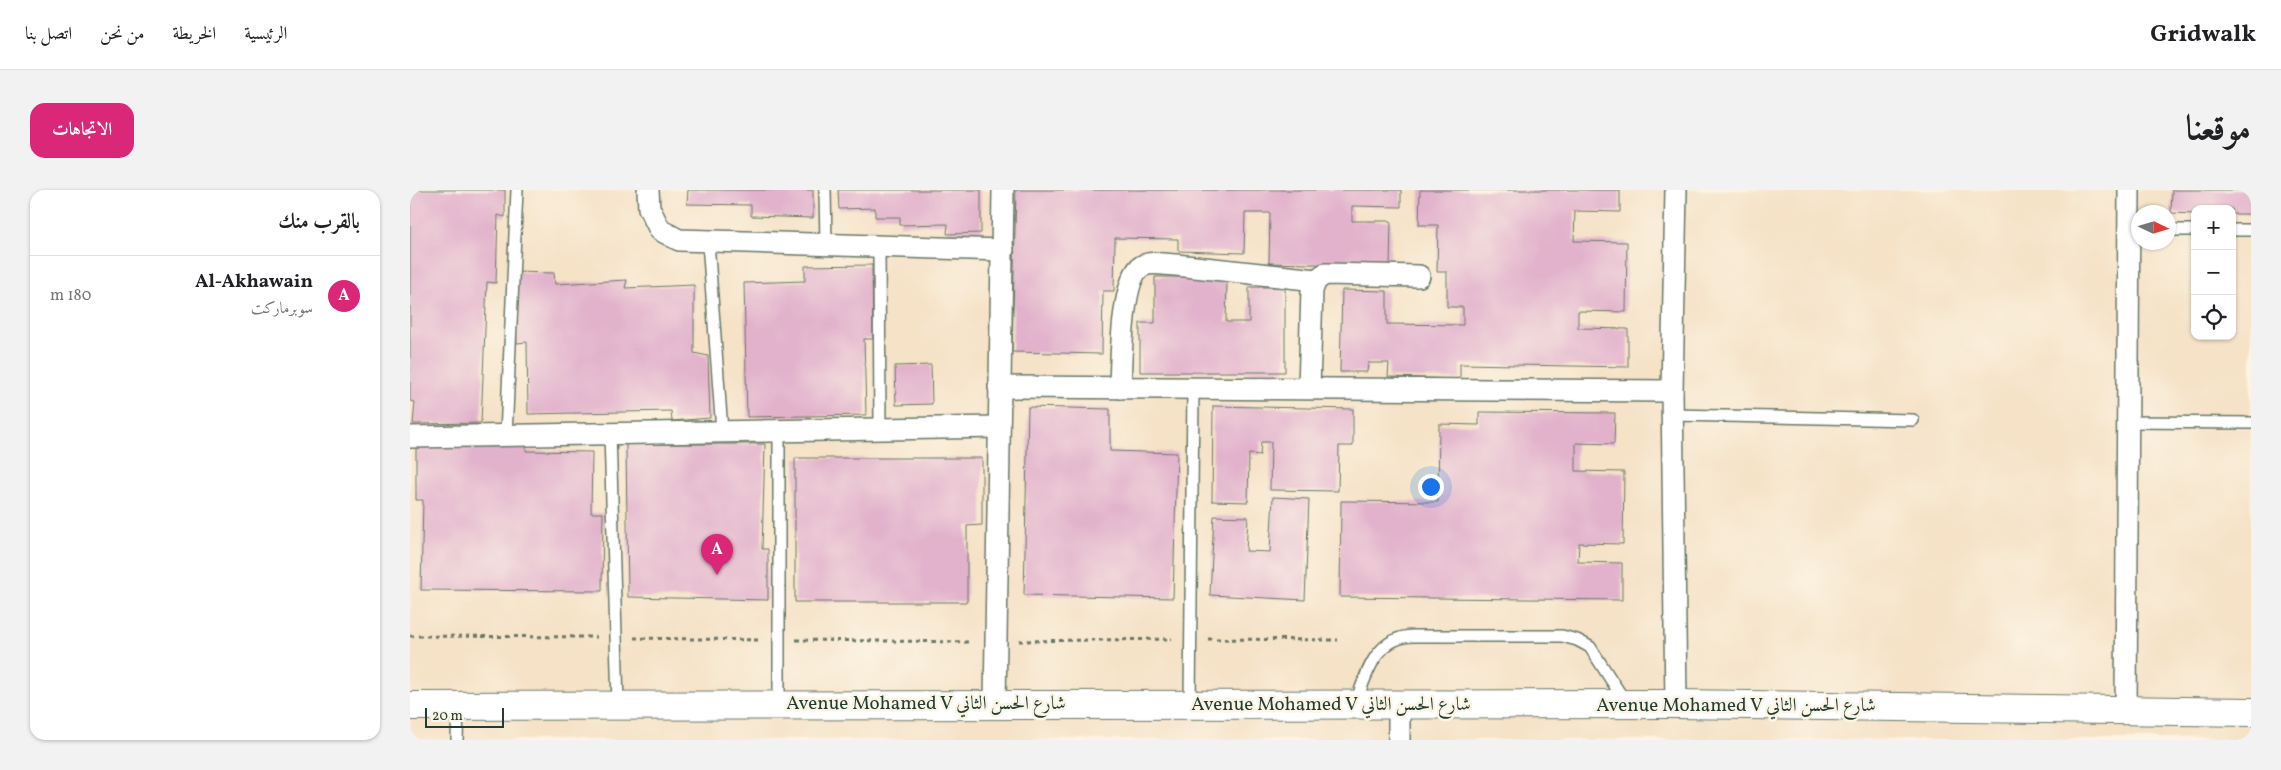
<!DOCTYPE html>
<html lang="ar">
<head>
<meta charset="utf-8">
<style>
	:root { --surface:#fff; --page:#f2f2f2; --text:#202124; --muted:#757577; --line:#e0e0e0; --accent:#db2777 }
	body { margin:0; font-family:Vollkorn,Amiri,serif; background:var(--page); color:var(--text); direction:rtl }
	.controls { position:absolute; right:15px; top:15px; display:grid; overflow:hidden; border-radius:10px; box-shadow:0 1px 4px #0004 }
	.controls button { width:45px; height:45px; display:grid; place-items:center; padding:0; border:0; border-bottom:1px solid var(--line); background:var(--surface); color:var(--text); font:25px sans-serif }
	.compass { position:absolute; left:1721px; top:15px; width:45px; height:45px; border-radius:50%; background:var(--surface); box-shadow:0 1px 4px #0004; rotate:94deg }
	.scale { position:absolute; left:15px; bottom:12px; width:79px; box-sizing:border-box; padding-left:5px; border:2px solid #1f3d34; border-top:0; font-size:14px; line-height:18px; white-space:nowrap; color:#1f3d34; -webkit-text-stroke:4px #fcf5e5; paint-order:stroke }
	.you { position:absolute; left:1020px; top:296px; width:18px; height:18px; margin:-12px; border:4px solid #fff; border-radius:50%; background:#1a73e8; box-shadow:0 0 0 8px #1a73e833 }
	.badge { display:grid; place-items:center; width:32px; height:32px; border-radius:50%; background:var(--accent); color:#fff; font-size:16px; font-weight:700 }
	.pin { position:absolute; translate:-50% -41px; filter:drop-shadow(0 1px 2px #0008) }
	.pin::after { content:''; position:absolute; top:26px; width:18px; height:15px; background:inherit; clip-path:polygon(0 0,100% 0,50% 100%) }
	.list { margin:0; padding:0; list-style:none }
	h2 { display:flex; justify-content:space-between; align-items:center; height:65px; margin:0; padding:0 20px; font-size:21px }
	h2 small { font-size:16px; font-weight:400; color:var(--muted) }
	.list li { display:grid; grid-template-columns:32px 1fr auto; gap:15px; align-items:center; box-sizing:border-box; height:80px; padding:0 20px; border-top:1px solid var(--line) }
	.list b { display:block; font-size:19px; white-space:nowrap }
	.list p { margin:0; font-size:16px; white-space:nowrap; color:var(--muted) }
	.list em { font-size:16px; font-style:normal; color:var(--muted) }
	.icon { flex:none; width:28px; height:28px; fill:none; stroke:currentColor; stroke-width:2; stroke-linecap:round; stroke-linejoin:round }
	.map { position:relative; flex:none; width:1841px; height:550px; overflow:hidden; direction:ltr; border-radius:15px }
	header { display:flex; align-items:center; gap:30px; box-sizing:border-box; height:70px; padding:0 25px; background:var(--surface); border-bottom:1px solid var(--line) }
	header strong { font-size:24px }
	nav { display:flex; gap:28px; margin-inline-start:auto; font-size:18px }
	.intro { display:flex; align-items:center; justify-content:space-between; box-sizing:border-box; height:120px; padding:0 30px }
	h1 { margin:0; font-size:35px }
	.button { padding:12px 22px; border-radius:15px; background:var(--accent); color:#fff; font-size:18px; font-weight:700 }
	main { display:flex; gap:30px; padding:0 30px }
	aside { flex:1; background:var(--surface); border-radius:15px; box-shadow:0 1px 4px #0004 }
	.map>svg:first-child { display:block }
	.building { fill:#e2b2cc }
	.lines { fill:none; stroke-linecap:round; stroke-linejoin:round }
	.lane-casing { stroke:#6a7767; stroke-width:14 }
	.street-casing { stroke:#6a7767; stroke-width:24 }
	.primary-casing { stroke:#6a7767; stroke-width:30 }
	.path { stroke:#6a7767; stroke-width:3; stroke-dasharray:4 4; stroke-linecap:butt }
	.lane { stroke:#fff; stroke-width:11 }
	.street { stroke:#fff; stroke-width:21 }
	.primary { stroke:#fff; stroke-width:28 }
	.labels { text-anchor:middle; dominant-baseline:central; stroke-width:5; stroke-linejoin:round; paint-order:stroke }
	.street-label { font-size:19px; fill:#1f3d34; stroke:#fcf5e5 }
</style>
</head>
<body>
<header>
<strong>Gridwalk</strong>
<nav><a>الرئيسية</a><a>الخريطة</a><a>من نحن</a><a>اتصل بنا</a></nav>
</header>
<div class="intro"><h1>موقعنا</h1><a class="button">الاتجاهات</a></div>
<main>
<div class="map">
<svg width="1841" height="550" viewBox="0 0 1841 550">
	<rect width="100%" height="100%" fill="#fcf5e5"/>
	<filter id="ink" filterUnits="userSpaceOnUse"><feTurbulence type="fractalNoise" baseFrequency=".02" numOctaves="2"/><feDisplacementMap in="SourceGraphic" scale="10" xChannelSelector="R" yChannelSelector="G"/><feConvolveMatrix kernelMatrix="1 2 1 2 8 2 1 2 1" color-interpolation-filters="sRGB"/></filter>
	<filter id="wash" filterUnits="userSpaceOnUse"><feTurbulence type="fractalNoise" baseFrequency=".0096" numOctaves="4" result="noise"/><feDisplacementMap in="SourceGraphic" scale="20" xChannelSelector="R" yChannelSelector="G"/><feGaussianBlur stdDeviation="1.12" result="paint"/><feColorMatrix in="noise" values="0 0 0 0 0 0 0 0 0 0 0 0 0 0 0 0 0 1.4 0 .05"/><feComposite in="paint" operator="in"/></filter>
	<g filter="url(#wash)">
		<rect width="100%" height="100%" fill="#f5e2c7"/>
		<g id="blocks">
			<g class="building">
				<path d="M0,0H95V27L88,25L86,93L77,92L71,233L3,234L5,212L0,211Z"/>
				<path d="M278,0H403V28L341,26V15L277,14Z"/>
				<path d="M428,0H571V43L537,44L538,34L490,35V27H465V18L429,19Z"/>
				<path d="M606,0H991V17L942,16V31H981L980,76L859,73L860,23H835L834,63L768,61V49L705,48L704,101H693L692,164L602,162Z"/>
				<path d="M1010,0H1210V22L1165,21L1164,51L1217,52L1216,122L1168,121V138L1218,139V177L1050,174V189L978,187L979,173H958L957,182H930L932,100L977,101V134L1053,135V117H1037V82H1027L1028,35H1009Z"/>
				<path d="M1762,0H1841V24H1822V19H1785V24L1761,23Z"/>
				<path d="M462,75L463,149H454L456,225L337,227L334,93L395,91V76Z"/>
				<path d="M104,82L144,83L145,94L217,90L215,98L284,95V163L298,166L300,228L262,231L261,221L118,224L117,152L107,153Z"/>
				<path d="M745,87H817L816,132H839V97H875V182H730V133H745Z"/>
				<path d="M521,175L522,214L486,215L485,176Z"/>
				<path d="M803,216L943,219V256H929L928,301L860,300L861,252H851L850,265L839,264L838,312L802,311Z"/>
				<path d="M618,217L700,219V261L767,263L763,408L614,405Z"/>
				<path d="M1069,222L1205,223L1204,254L1166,253V281L1214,282L1213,354L1169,353L1168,372L1212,373V410L930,407L931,311L1028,312L1029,234L1069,235Z"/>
				<path d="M116,253V261L182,262L181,323H193L192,401L11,400L13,310H6V255Z"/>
				<path d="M216,254H355L352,359H358V410L218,407Z"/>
				<path d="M385,268H572V335L557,336V412H385Z"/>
				<path d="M863,307L899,309L895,410L800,405L804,326L838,327L836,361L860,362Z"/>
			</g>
		</g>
	</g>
	<g filter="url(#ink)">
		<use href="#blocks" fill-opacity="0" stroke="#6a7767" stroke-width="1"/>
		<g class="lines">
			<g class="lane-casing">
				<g id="lane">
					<path d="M415,0L416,54"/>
					<path d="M1758,40H1785"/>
					<path d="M1822,40H1841"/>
					<path d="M298,52L312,241"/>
					<path d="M469,56L470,239"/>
					<path d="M1262,225L1503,230"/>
					<path d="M1717,232L1841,233"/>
					<path d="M369,240V514"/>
					<path d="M200,243L208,514"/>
					<path d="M96,245L107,0"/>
					<path d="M780,515L783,199"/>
					<path d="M945,515C956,485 965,447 1003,446H1152L1167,450L1180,457L1216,513"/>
					<path d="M47,550L48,515"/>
				</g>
			</g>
			<g class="street-casing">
				<g id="street">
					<path d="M238,0L239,18L250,40L269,50L593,60"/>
					<path d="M589,197L1262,201"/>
					<path d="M710,198C711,175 711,88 732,76C741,71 756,75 766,75L906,90"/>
					<path d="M899,198L902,100L906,90L915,84L1009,86"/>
					<path d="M0,247L589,237"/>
					<path d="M585,514L593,0"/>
					<path d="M1266,514L1262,201L1266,0"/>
					<path d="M1716,520L1719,0"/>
					<path d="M989,550V515"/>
				</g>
			</g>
			<g class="primary-casing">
				<path id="primary" d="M0,516L1266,514L1841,522"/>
			</g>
			<g class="path">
				<path d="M0,446L187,447"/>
				<path d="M224,448L350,450"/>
				<path d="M798,449L928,450"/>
				<path d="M386,450L562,452"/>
				<path d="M609,451L762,449"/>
			</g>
			<use href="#lane" class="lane"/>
			<use href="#street" class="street"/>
			<use href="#primary" class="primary"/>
		</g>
	</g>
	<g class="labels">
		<g class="street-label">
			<text x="516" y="514">Avenue Mohamed V شارع الحسن الثاني</text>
			<text x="921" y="515">Avenue Mohamed V شارع الحسن الثاني</text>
			<text x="1326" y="516">Avenue Mohamed V شارع الحسن الثاني</text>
		</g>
	</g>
</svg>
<div class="controls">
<button>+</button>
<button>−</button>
<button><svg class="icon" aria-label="locate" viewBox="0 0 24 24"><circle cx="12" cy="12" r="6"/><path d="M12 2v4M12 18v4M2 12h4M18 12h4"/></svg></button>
</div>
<svg class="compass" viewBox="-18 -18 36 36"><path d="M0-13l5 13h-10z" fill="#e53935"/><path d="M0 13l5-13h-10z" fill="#757577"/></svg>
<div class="scale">20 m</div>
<div class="you"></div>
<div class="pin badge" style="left:307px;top:385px">A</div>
</div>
<aside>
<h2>بالقرب منك<small></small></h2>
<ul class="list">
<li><span class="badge">A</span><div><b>Al-Akhawain</b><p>سوبرماركت</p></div><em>180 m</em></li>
</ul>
</aside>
</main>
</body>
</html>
